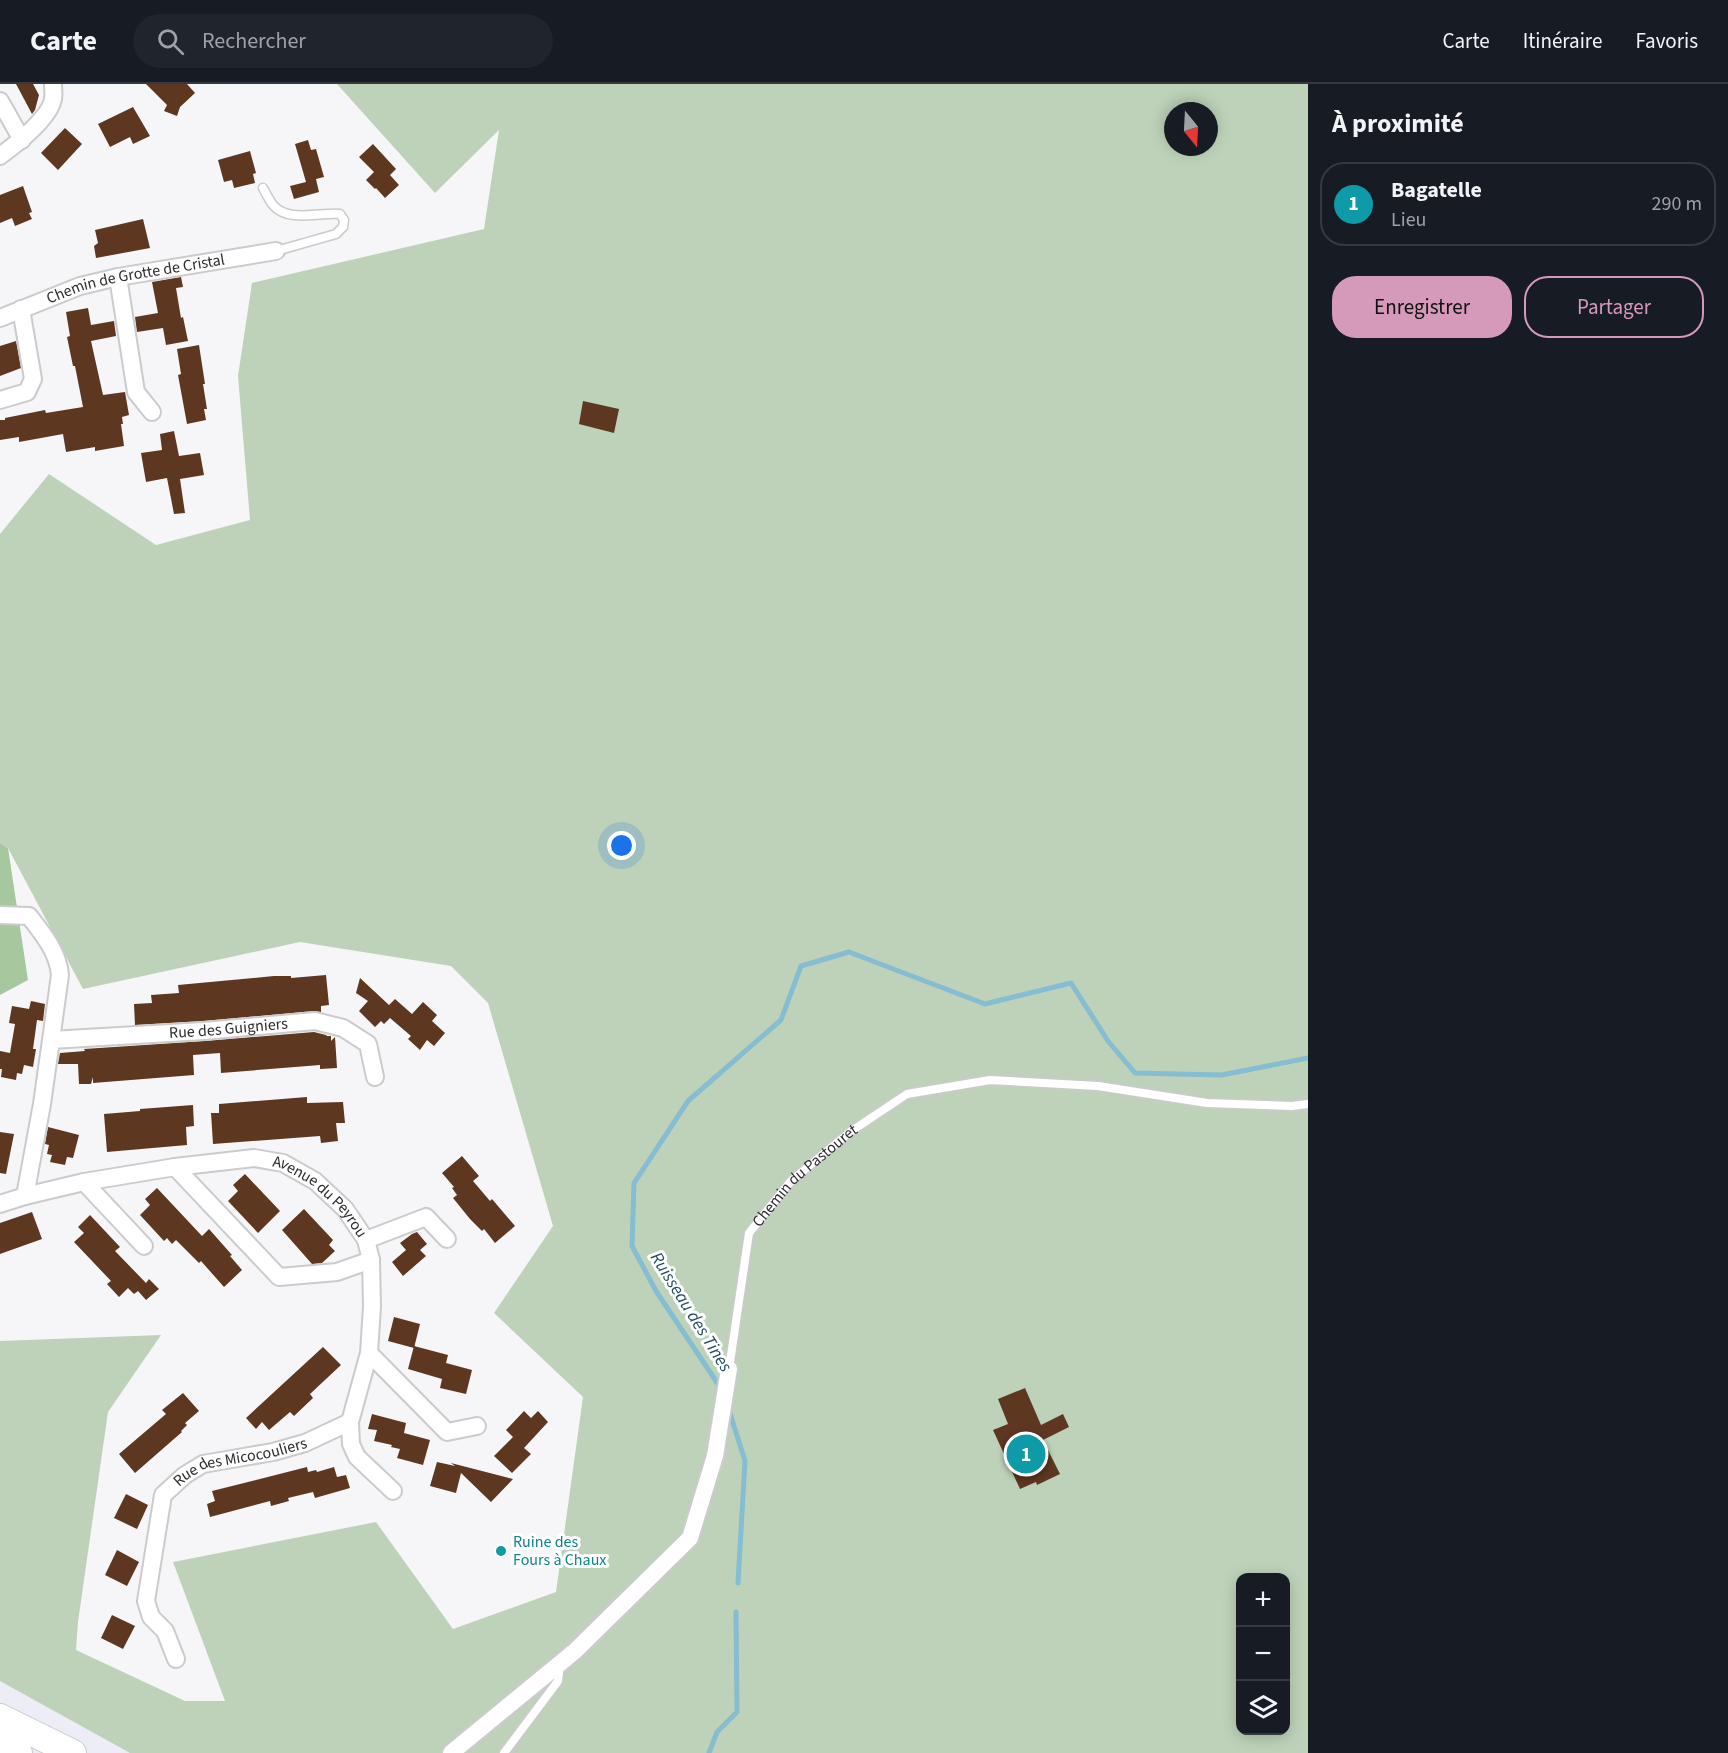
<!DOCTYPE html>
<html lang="fr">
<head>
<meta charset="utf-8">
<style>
	:root { --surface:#171b24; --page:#20242c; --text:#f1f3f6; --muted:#9ea1a6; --line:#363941; --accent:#d599ba }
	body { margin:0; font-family:"Source Sans 3",sans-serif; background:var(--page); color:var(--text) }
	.controls { position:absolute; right:18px; bottom:18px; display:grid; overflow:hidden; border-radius:12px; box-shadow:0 3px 15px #0003 }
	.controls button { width:54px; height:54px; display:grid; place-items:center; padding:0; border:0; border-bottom:2px solid var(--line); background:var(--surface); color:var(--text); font:30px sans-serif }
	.compass { position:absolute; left:1164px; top:18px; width:54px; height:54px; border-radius:50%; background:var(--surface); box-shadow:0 3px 15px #0003; rotate:162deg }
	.you { position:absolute; left:622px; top:762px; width:21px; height:21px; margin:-15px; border:4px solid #fff; border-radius:50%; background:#1a73e8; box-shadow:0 0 0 9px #1a73e833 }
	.badge { display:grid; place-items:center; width:39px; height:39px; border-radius:50%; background:var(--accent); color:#fff; font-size:20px; font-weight:700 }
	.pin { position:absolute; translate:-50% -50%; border:3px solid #fff; box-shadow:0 2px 6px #0006 }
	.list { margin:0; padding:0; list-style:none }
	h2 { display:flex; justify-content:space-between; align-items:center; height:78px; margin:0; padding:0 24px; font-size:26px }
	h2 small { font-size:20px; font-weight:400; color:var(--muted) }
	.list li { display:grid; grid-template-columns:39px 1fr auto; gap:18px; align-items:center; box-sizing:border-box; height:84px; margin:0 12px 12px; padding:0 12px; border:2px solid var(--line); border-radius:24px }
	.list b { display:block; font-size:22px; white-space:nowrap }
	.list p { margin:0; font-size:20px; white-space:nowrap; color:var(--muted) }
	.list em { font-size:20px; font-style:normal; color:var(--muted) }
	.actions { display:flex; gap:12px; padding:18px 24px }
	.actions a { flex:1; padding:14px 0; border:2px solid var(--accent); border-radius:24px; text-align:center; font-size:21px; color:var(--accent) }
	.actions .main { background:var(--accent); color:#111 }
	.icon { flex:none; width:33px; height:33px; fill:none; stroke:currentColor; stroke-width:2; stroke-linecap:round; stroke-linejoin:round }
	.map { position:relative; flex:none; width:1308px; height:1669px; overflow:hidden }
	header { display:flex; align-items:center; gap:36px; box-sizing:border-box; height:84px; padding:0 30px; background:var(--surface); border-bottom:2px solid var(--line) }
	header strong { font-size:28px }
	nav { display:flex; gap:33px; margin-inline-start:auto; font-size:21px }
	.search { width:420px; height:54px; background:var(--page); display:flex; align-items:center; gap:15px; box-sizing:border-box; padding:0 21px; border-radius:33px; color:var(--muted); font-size:22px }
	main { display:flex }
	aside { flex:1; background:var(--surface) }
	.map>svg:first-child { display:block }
	.built { fill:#ededf7 }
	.green { fill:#bed2b9; fill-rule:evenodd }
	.forest { fill:#a7c89f }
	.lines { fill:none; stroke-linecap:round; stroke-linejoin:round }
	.stream { stroke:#85bdd2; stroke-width:5 }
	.building { fill:#5e3720 }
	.lane-casing { stroke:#cbcbcd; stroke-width:11 }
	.street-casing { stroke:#cbcbcd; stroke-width:20 }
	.primary-casing { stroke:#cbcbcd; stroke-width:28 }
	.lane { stroke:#fff; stroke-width:8 }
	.street { stroke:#fff; stroke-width:16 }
	.primary { stroke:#fff; stroke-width:26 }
	.culture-dot { fill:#0f9aa8; stroke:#fff; stroke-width:2 }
	.labels { text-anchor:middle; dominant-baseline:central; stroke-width:6; stroke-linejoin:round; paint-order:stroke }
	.street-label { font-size:16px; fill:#2e2d2e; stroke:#fff }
	.culture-label { font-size:16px; fill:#0d838f; stroke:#fff; text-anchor:start }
	.water-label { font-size:18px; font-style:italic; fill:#1f4e5f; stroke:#fff }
</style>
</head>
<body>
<header>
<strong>Carte</strong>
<div class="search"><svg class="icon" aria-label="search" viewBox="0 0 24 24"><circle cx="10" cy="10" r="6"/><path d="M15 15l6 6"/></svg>Rechercher</div>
<nav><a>Carte</a><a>Itinéraire</a><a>Favoris</a></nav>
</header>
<main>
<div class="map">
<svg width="1308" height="1669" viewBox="0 0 1308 1669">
	<rect width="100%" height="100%" fill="#f6f6f8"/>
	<path class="built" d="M0,1597L6,1599L130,1669H0Z"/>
	<path class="green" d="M337,0H1308V1669H130L0,1597V1257L161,1251L108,1328L78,1538L76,1566L185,1617H225L173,1478L376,1438L453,1545L556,1508L583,1313L494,1229L553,1142L488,919L451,882L300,858L83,905L8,764L0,759V450L49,390L156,461L250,436L238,292L252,199L484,145L499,46L435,109ZM1173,27H1209V63H1173ZM1240,1494H1286V1646H1240Z"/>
	<path class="forest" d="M0,759L8,764L28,896L0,911Z"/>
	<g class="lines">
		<g class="stream">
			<path d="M722,1306L656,1207L632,1162L634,1099L688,1017L781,936L801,882L849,868L985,920L1071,899L1108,957L1135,989L1222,991L1308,974"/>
			<path d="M728,1323L745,1377L738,1499"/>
			<path d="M709,1669L717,1648L737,1628L736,1528"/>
		</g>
	</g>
	<g class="building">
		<path d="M16,0H33L39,11L35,26L32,30Z"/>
		<path d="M146,0H187L195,9L180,23L177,32L164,27L167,21Z"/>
		<path d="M133,23L150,52L133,60L130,53L110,63L98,40Z"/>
		<path d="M65,44L82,60L58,86L41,69Z"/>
		<path d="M308,56L311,66L316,65L324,93L316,95L319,108L294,115L290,102L306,98L295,60Z"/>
		<path d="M373,60L396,85L390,91L399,101L385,114L376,104L375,105L366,96L374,88L359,73Z"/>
		<path d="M250,67L256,89L253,90L255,99L234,104L232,96L224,98L218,76Z"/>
		<path d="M23,102L32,128L29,129L32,135L15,142L12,134L0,139V111Z"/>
		<path d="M143,135L150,164L96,174L94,162L98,159L95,146Z"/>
		<path d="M181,193L183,203L176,204L181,234L183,233L188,257L166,261L163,244L137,248L135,233L158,229L152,198Z"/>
		<path d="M88,224L91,241L114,237L116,252L91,257L103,311L125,308L129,331L122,333L123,340H121L124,362L95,367V363L66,368L63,350L19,358V353L0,356V336H5V334L45,326L46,329L83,323L75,282H73L67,253L70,252L66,228Z"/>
		<path d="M16,257L21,284L0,292V262Z"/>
		<path d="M199,261L205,300H203L207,325H204L206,336L187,340L178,291L181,290L177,265Z"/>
		<path d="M583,317L619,325L614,349L579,340Z"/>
		<path d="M174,347L179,372L200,369L204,391L180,395L185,429L174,430L167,394L146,398L141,369L162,366L160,350Z"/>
		<path d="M326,891L329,921L321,922V928L314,927L203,937L135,941L134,920L152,919L151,911L179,909L178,901L274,892H291V894Z"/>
		<path d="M360,894L389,921L395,915L412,930L423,918L437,931L432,937L445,949L434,962L427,956L420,966L408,955L411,952L390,934L384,940L381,937L375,943L359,927L368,917L356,909Z"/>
		<path d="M31,917L45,920L43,937L37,936L33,965H36L33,983L24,981L22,990L17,989L16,996L1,993L2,985H0V967L10,969L15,940L9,939L12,922L29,925Z"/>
		<path d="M314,948L326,951L327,952H331V957L335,953L337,984L320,985V981L221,989L220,969L193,971L194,991L93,999V993L91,1000H79L78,980H58L60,969L85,967L84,965L205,957Z"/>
		<path d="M307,1013V1019L343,1018L345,1039H336L338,1057L321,1059L320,1052L213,1060L211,1029H219V1020Z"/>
		<path d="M193,1021L194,1042L186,1043L187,1061L107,1068L104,1030L140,1027V1025Z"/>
		<path d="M48,1043L79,1051L73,1074L67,1073L65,1081L50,1078L52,1071L47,1070L49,1061L45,1060Z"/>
		<path d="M0,1048L14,1050L6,1090L0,1089Z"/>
		<path d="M462,1072L479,1092L473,1097L490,1117L492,1115L515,1142L495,1159L484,1145L482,1147L470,1135L453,1114L457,1111L452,1104L454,1103L442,1089Z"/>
		<path d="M245,1090L280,1127L258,1149L228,1117L238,1107L233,1101Z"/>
		<path d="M157,1104L202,1152L209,1145L232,1171L230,1172L242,1186L224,1203L201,1177L199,1179L176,1156L172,1160L167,1154L164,1157L140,1131L150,1121L145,1115Z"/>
		<path d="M304,1125L333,1156L329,1161L335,1167L322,1179L312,1180L282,1146Z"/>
		<path d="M32,1128L42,1155L0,1170V1139Z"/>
		<path d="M90,1131L120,1163L115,1167L146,1199L149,1195L159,1205L146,1216L138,1207L134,1210L128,1204L119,1213L107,1200L111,1197L74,1158L84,1149L78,1143Z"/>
		<path d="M417,1148L427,1160L420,1166L426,1172L403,1192L392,1178L406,1166L400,1159L412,1150Z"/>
		<path d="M394,1233L420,1240L414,1264L388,1257Z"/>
		<path d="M414,1262L448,1271L446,1279L472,1286L466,1310L440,1304L442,1295L408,1285Z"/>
		<path d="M323,1263L341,1281L310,1310L313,1314L294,1332L290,1328L269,1346L262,1338L256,1345L246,1334Z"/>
		<path d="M1025,1304L1041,1341L1063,1330L1069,1343L1043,1356L1060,1390L1037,1401L1036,1398L1020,1405L993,1346L1008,1340L998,1315Z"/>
		<path d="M183,1309L199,1327L185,1339L187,1341L181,1347L182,1348L135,1389L119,1370L166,1330L162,1326Z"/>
		<path d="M524,1327L531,1334L538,1327L548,1338L524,1364L531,1370L512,1389L494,1372L513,1353L506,1346Z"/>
		<path d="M372,1330L406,1339L404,1349L430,1356L423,1381L397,1374L400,1365L391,1363L392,1361L374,1357L377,1346L368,1345Z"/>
		<path d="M437,1378L455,1382L451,1379L513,1395L491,1418L461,1389L456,1409L430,1402Z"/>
		<path d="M307,1383L308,1388L316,1386L317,1388L334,1383L337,1393L346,1391L350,1404L315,1414L313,1408L288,1414L289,1417L271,1422L270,1417L210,1433L207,1420L215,1417L212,1407Z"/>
		<path d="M126,1410L148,1421L137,1445L114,1434Z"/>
		<path d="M117,1466L139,1478L127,1502L105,1491Z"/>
		<path d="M112,1531L135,1542L123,1565L101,1554Z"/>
	</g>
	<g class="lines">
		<g class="lane-casing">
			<g id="lane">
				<path d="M263,104C266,109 269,116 273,121C288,139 320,128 340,130L344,136L343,143L336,150L276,167"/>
				<path id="s1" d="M729,1285L749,1149L791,1097L850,1048L907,1010L990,996L1098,1002L1207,1019L1292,1022L1308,1020"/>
				<path d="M504,1669L558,1597L560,1580"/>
			</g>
		</g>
		<g class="street-casing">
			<g id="street">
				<path d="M0,17L22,56"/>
				<path d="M0,72C15,61 50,34 53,15C54,10 53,5 53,0"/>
				<path d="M118,193L136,308L152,328"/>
				<path id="s2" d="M0,234L80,202L118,193L276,167"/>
				<path d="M0,316L27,308L33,295L21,225"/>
				<path d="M0,831L29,832C43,850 58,868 60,891L51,956"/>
				<path d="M175,1083L279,1193L337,1188L371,1176"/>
				<path d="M84,1098L144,1162"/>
				<path id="s3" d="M25,1112L42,1020L51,956L204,947L315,937L343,944L368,960L375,993"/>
				<path id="s4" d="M0,1120L25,1112L84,1098L175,1083L254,1074L283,1079L315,1097L345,1125L366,1156L371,1176L372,1223L369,1269L350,1338L351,1360L357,1373L393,1407"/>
				<path d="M366,1156L426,1133L447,1155"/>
				<path d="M369,1269L447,1348L477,1342"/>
				<path id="s5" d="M176,1575L165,1547L151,1533L146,1517L163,1411L185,1391L203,1380L273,1368L305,1359L350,1338"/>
				<path d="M451,1669L575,1567L690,1454L715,1372L729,1285"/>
			</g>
		</g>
		<g class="primary-casing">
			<g id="primary">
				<path d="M0,1633L73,1669"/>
				<path d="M0,1660L19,1669"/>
			</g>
		</g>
		<use href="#lane" class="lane"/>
		<use href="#street" class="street"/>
		<use href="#primary" class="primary"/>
	</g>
	<circle class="culture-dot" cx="501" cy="1467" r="6"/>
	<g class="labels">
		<g class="street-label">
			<text stroke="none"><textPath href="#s2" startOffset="142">Chemin de Grotte de Cristal</textPath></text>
			<text stroke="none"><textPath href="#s3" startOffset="336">Rue des Guigniers</textPath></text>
			<text stroke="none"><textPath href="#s1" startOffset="218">Chemin du Pastouret</textPath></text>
			<text stroke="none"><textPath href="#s4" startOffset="338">Avenue du Peyrou</textPath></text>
			<text stroke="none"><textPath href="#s5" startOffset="261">Rue des Micocouliers</textPath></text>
		</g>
		<g class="culture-label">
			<text x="513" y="1458">Ruine des<tspan x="513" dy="18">Fours à Chaux</tspan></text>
		</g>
		<g class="water-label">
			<text transform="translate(691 1228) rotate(58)">Ruisseau des Tines</text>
		</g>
	</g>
</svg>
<div class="controls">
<button>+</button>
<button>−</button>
<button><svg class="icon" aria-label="layers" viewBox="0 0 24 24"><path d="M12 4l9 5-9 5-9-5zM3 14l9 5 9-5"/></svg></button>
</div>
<svg class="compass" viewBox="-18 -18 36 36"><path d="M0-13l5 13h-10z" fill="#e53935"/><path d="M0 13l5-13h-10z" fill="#9ea1a6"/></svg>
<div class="you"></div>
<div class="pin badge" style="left:1026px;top:1370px;background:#0f9aa8">1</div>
</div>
<aside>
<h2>À proximité<small></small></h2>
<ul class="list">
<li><span class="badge" style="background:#0f9aa8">1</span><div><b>Bagatelle</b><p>Lieu</p></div><em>290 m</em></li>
</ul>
<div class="actions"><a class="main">Enregistrer</a><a>Partager</a></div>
</aside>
</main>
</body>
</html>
